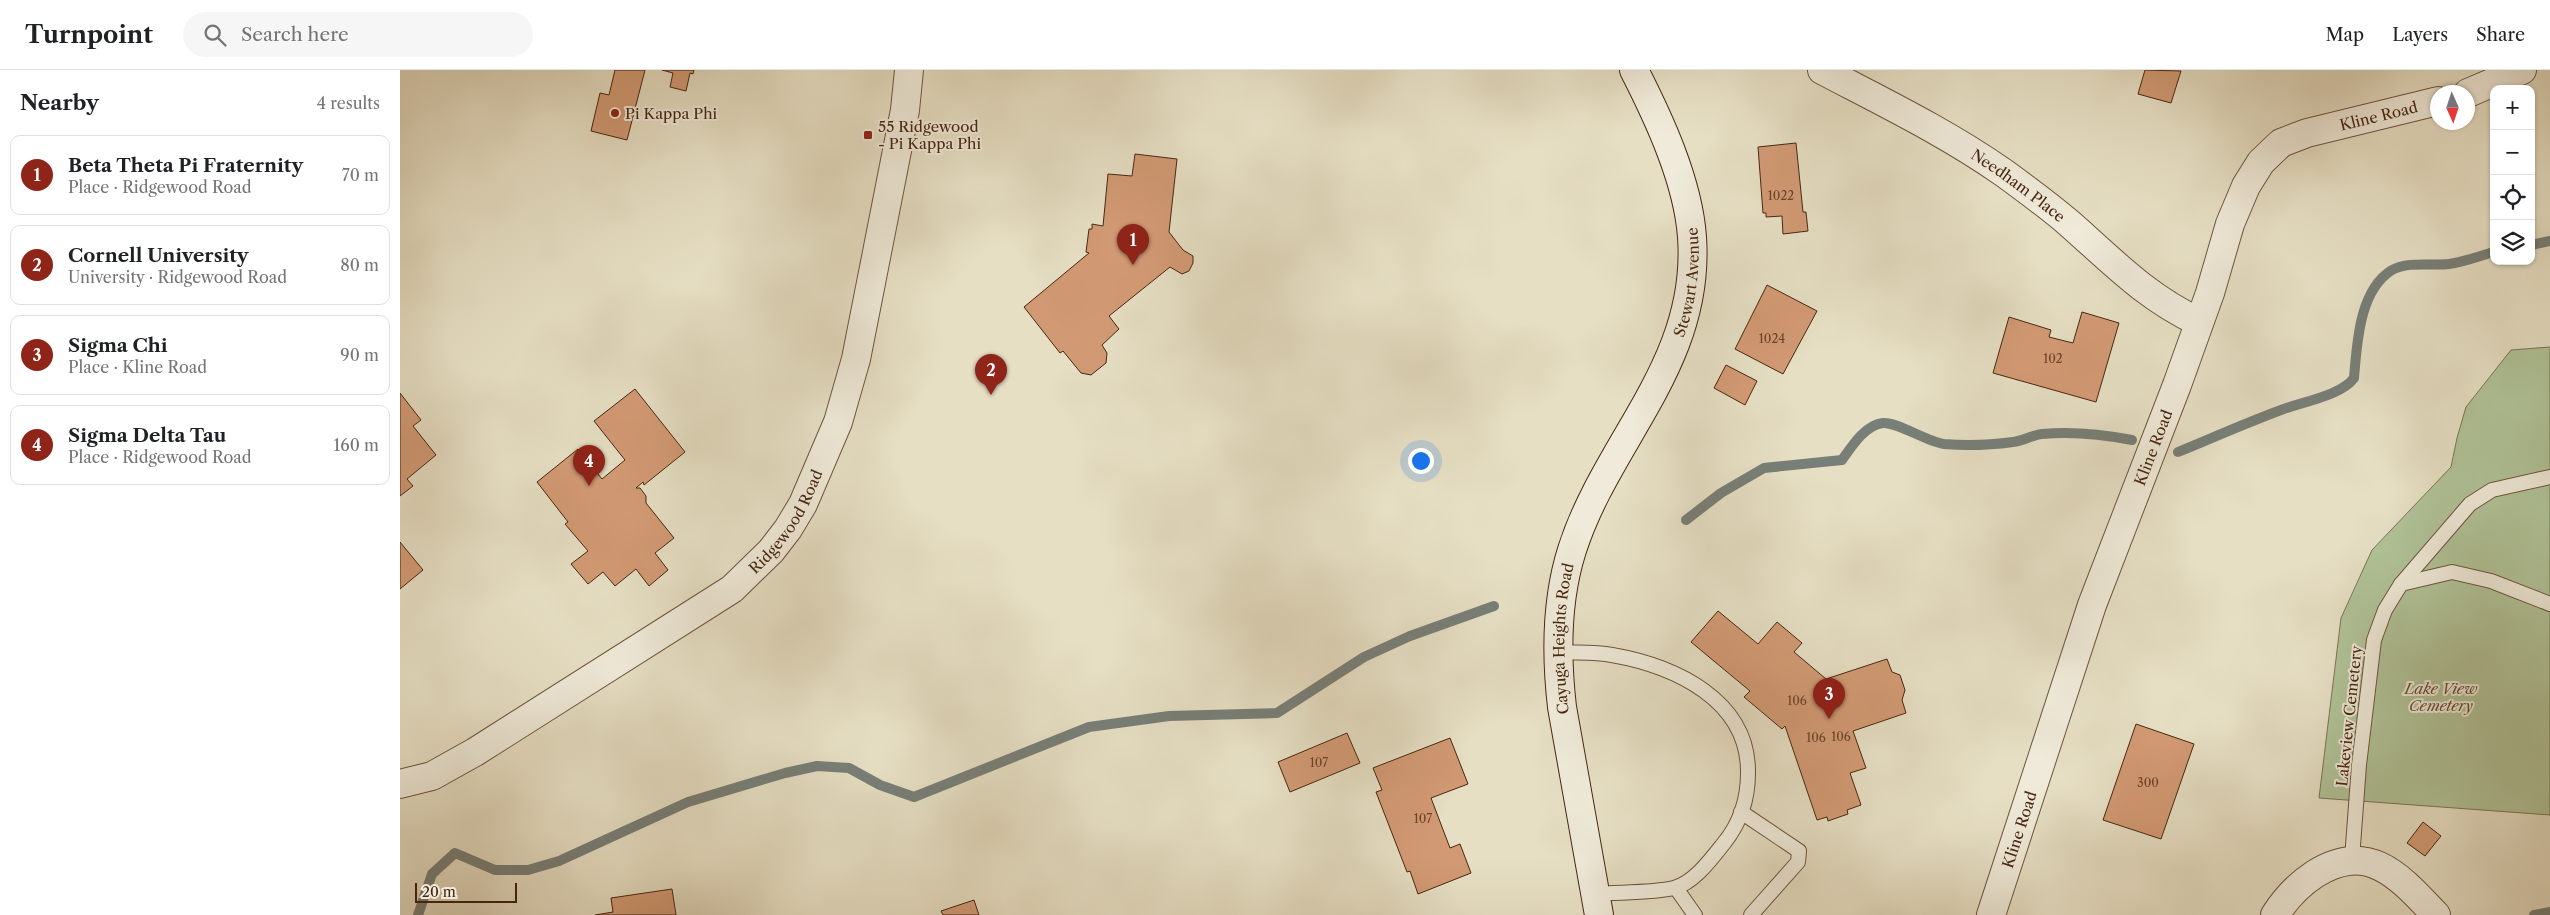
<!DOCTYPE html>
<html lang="en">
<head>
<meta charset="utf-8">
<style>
	:root { --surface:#fff; --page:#f6f6f6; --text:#202124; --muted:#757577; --line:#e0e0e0; --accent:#8f2418 }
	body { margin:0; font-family:"Libre Caslon Text",serif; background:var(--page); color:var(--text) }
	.controls { position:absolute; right:15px; top:15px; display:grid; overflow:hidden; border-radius:10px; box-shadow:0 1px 4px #0004 }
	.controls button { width:45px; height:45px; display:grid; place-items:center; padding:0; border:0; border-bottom:1px solid var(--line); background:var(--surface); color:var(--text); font:25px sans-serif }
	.compass { position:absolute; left:2030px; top:15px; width:45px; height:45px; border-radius:50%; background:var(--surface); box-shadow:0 1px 4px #0004; rotate:177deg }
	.scale { position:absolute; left:15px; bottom:12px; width:102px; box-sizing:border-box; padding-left:5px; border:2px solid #472611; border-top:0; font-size:14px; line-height:18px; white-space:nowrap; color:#472611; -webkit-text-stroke:4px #efead9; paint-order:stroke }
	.you { position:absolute; left:1020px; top:390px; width:18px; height:18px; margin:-12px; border:4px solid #fff; border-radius:50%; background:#1a73e8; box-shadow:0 0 0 8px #1a73e833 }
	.badge { display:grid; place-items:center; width:32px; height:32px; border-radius:50%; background:var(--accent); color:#fff; font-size:16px; font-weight:700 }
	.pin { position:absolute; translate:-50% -41px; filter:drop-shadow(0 1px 2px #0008) }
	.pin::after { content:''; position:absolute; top:26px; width:18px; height:15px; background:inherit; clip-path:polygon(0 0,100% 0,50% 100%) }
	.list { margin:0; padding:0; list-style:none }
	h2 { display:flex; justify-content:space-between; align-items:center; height:65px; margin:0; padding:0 20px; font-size:21px }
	h2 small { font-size:16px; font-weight:400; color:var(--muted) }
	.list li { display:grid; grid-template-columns:32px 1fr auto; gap:15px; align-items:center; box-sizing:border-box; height:80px; margin:0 10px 10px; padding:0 10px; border:1px solid var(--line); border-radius:10px }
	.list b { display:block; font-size:19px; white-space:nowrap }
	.list p { margin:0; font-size:16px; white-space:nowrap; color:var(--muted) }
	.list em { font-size:16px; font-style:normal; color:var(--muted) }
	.icon { flex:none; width:28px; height:28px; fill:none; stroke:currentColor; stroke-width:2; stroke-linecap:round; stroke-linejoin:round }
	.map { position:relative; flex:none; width:2150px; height:845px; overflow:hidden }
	header { display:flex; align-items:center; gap:30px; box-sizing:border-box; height:70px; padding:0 25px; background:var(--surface); border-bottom:1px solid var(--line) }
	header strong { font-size:24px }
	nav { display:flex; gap:28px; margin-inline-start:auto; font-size:18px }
	.search { width:350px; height:45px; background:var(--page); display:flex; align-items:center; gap:12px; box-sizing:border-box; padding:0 18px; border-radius:28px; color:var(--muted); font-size:19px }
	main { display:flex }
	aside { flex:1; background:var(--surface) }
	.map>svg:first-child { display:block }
	.green { fill:#b0c398; stroke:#7c7454 }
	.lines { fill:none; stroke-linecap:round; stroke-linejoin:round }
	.stream { stroke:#787f78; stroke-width:10 }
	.building { fill:#d29a74; stroke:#472611 }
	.lane-casing { stroke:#6f543e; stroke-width:16 }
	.street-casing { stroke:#6f543e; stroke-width:30 }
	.secondary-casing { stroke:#472611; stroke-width:30 }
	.lane { stroke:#efead9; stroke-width:14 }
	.street { stroke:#efead9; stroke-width:28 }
	.secondary { stroke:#efead9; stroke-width:28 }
	.poi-dot { fill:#8f2418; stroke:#efead9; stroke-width:2 }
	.labels { text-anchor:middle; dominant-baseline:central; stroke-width:4; stroke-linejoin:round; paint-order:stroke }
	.number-label { font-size:12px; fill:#6a432a }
	.poi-label { font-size:15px; fill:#472611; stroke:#efead9; text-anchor:start }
	.street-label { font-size:15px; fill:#472611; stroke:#efead9 }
	.park-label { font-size:15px; font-style:italic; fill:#614d33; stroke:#efead9 }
</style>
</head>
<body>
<header>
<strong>Turnpoint</strong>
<div class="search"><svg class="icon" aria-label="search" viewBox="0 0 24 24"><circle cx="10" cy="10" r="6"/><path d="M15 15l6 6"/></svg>Search here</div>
<nav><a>Map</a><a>Layers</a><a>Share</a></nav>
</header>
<main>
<aside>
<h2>Nearby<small>4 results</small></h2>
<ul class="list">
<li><span class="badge">1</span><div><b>Beta Theta Pi Fraternity</b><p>Place · Ridgewood Road</p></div><em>70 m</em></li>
<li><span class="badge">2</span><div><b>Cornell University</b><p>University · Ridgewood Road</p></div><em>80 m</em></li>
<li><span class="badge">3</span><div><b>Sigma Chi</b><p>Place · Kline Road</p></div><em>90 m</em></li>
<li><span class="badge">4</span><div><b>Sigma Delta Tau</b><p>Place · Ridgewood Road</p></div><em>160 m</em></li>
</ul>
</aside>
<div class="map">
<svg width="2150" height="845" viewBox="0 0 2150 845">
	<rect width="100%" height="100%" fill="#e6dfc4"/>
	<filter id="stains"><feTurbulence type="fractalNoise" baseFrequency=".004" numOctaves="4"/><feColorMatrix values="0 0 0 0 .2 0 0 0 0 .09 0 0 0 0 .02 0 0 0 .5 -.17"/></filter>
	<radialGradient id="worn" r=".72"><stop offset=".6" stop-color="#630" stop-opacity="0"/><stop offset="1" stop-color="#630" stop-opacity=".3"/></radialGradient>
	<path class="green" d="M2150,277V745L1919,728L1941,548L1972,480L2051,397L2057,368L2066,337L2111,280Z"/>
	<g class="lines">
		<g class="stream">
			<path d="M2131,175L2150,171"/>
			<path d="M1778,382C1812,368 1846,353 1881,340C1901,332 1941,326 1954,308C1957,274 1959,220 1992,200C2008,191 2032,196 2049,194C2064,192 2079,186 2094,182"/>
			<path d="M1286,450L1321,423L1364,398L1442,390C1452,376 1465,355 1483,353C1498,352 1527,372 1544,374C1566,376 1591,375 1613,372C1623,371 1632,365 1642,364C1673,361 1701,364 1732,370"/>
			<path d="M18,845L32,804L55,783L95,800H128L159,791L288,732L385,703L417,696L449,698L480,715L514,727L689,657L769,646L877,643L964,587L1010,566L1094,536"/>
			<path d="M2134,845L2150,842"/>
		</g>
	</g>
	<g class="building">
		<path d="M215,0H245L227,70L191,61L200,23L209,25Z"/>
		<path d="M262,0H294L293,4L290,3L286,21L270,17L273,3Z"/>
		<path d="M1745,0L1781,1L1771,33L1738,24Z"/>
		<path d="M1396,73L1403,142H1406L1408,161L1383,164L1382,146L1366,147V143H1363L1358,77Z"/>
		<path d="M735,84L777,89L769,162L783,180L793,186V193L789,201L782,204L770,197L709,246L719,259L702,275L707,283L706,293L691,305L681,303L663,281L660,283L624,237L689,183L686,182L689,159H692V154L703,156L708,104L732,106Z"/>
		<path d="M1367,215L1417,241L1383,304L1335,279Z"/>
		<path d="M1682,242L1719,253L1696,332L1593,303L1609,247L1651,260L1649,267L1673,273Z"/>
		<path d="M1326,295L1357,311L1345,335L1314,318Z"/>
		<path d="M235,319L285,382L244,415L243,412L236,418H240L246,426V433L274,468L255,483L268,500L249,516L236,499L215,516L203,502L188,514L171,494L188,481L165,454L168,452L137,412L178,379L202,409L225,390L194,351Z"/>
		<path d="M0,323L21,350L13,356L36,385L7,409L13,416L0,426Z"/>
		<path d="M0,472L23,500L0,519Z"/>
		<path d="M1318,541L1358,574L1377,552L1402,573L1394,582L1426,609L1487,589L1492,602L1500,605L1505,620L1502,630L1506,643L1453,661L1466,698L1450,703L1461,735L1447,740L1448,744L1428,751L1427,747L1417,750L1385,656L1382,659L1344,627L1350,621L1291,572Z"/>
		<path d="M1736,654L1794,674L1761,769L1703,750Z"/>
		<path d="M947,663L960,693L890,722L878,692Z"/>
		<path d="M1050,668L1068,714L1031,728L1050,778L1060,774L1071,803L1018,824L1010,801L1007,802L976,722L982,720L973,698Z"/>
		<path d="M2023,752L2041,766L2025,786L2007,773Z"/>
		<path d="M272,819L276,845H195L213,842L211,828Z"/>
		<path d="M574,830L579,845H543L541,841Z"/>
	</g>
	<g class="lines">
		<g class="lane-casing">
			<g id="lane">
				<path d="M2001,514L2052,502L2091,511L2150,534"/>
				<path d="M1159,582C1176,583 1195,582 1212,585C1275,596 1349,630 1348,703C1348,729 1341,752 1324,773C1312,788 1294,813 1274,818C1253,823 1218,822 1195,824"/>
				<path d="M1341,742L1399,781L1398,792L1351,845"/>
				<path d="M1952,789L1959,695L1974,570L1985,540L2001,514L2070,434L2092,420L2150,407"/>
				<path d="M1276,818L1295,845"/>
			</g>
		</g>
		<g class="street-casing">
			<g id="street">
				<path id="s1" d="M1422,0C1483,32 1547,63 1604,103C1626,119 1649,136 1670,154C1713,192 1746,227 1799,252"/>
				<path d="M2068,23L2122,0"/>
				<path id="s2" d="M0,714L32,706L75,682L332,519L371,481L388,459L403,434L438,352L456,289L505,40L509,0"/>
				<path id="s3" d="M1591,845L1692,535L1777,315L1810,223L1830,154L1846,116L1861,92L1881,73L1907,63L2038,31"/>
				<path d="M1875,845C1886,828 1898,815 1915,804C1969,770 2000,807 2036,845"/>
			</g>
		</g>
		<g class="secondary-casing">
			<g id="secondary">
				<path id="s4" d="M1199,845L1162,637C1156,585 1156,530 1172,480C1207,370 1301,294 1292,167C1288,111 1259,49 1234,0"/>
			</g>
		</g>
		<use href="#lane" class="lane"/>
		<use href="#street" class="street"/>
		<use href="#secondary" class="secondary"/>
	</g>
	<g class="poi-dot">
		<circle cx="215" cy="43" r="5"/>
		<rect x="463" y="60" width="10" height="10" rx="2.5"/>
	</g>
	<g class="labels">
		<g class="number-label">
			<text x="1381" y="125">1022</text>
			<text x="1372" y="268">1024</text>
			<text x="1653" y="288">102</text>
			<text x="1397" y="630">106</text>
			<text x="1441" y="666">106</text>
			<text x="1416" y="667">106</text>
			<text x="919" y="692">107</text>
			<text x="1748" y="712">300</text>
			<text x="1023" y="748">107</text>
		</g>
		<g class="poi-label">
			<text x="225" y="43">Pi Kappa Phi</text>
			<text x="478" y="56">55 Ridgewood<tspan x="478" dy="17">- Pi Kappa Phi</tspan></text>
		</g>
		<g class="street-label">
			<text stroke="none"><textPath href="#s3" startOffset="930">Kline Road</textPath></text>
			<text stroke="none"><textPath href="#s1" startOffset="228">Needham Place</textPath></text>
			<text stroke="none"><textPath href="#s4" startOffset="664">Stewart Avenue</textPath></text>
			<text stroke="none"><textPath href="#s3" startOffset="495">Kline Road</textPath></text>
			<text stroke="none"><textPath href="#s2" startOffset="474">Ridgewood Road</textPath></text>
			<text stroke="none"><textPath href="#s4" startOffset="280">Cayuga Heights Road</textPath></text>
			<text transform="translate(1949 646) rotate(-84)">Lakeview Cemetery</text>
			<text stroke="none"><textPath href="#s3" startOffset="90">Kline Road</textPath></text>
		</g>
		<g class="park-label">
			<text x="2041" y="618">Lake View<tspan x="2041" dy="17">Cemetery</tspan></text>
		</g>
	</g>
	<rect width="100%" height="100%" filter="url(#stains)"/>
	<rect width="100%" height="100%" fill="url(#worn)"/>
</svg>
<div class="controls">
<button>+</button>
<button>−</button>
<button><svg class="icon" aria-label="locate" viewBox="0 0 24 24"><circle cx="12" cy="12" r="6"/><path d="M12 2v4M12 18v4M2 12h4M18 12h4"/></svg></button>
<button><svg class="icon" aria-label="layers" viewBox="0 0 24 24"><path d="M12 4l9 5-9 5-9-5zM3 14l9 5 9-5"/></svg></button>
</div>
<svg class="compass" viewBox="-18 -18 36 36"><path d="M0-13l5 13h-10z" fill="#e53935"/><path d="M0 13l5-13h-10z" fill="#757577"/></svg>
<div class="scale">20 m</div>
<div class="you"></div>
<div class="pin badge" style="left:733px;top:195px">1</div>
<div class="pin badge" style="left:591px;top:325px">2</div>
<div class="pin badge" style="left:1429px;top:649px">3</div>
<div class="pin badge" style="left:189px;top:416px">4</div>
</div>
</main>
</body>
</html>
